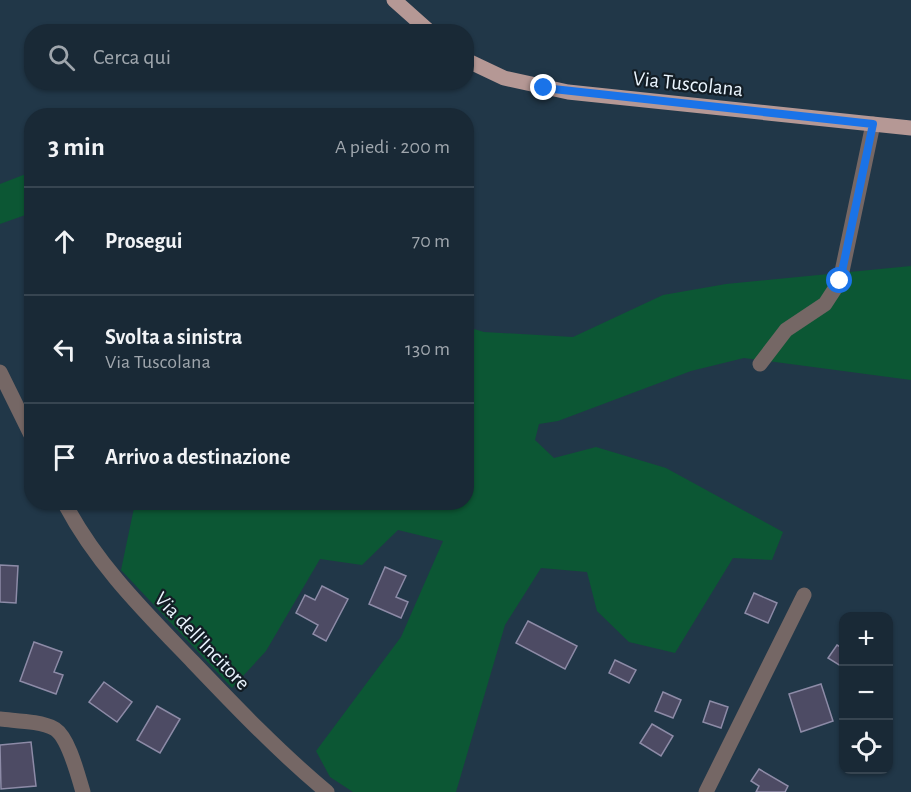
<!DOCTYPE html>
<html lang="it">
<head>
<meta charset="utf-8">
<style>
	:root { --surface:#192936; --page:#22313e; --text:#f1f3f6; --muted:#9fa6ad; --line:#374551 }
	body { margin:0; font-family:"Alegreya Sans",sans-serif; background:var(--page); color:var(--text) }
	.controls { position:absolute; right:18px; bottom:18px; display:grid; overflow:hidden; border-radius:12px; box-shadow:0 2px 4px #0004 }
	.controls button { width:54px; height:54px; display:grid; place-items:center; padding:0; border:0; border-bottom:2px solid var(--line); background:var(--surface); color:var(--text); font:30px sans-serif }
	.stop { position:absolute; width:18px; height:18px; margin:-14px; border:4px solid #1a73e8; border-radius:50%; background:#fff }
	.stop.end { background:#1a73e8; border-color:#fff; box-shadow:0 2px 6px #0008 }
	.list { margin:0; padding:0; list-style:none }
	h2 { display:flex; justify-content:space-between; align-items:center; height:78px; margin:0; padding:0 24px; font-size:26px }
	h2 small { font-size:20px; font-weight:400; color:var(--muted) }
	.list li { display:grid; grid-template-columns:39px 1fr auto; gap:18px; align-items:center; box-sizing:border-box; height:108px; padding:0 24px; border-top:2px solid var(--line) }
	.list b { display:block; font-size:22px; white-space:nowrap }
	.list p { margin:0; font-size:20px; white-space:nowrap; color:var(--muted) }
	.list em { font-size:20px; font-style:normal; color:var(--muted) }
	.icon { flex:none; width:33px; height:33px; fill:none; stroke:currentColor; stroke-width:2; stroke-linecap:round; stroke-linejoin:round }
	.map { position:relative; flex:none; width:911px; height:792px; overflow:hidden }
	.search { position:absolute; background:var(--surface); box-shadow:0 2px 4px #0004; left:24px; top:24px; width:450px; height:66px; display:flex; align-items:center; gap:15px; box-sizing:border-box; padding:0 21px; border-radius:24px; color:var(--muted); font-size:22px }
	.panel { position:absolute; background:var(--surface); box-shadow:0 2px 4px #0004; left:24px; top:108px; width:450px; height:402px; border-radius:24px }
	.map>svg:first-child { display:block }
	.green { fill:#0c5734 }
	.building { fill:#4d4b64; stroke:#8d8ba7; stroke-width:1.5 }
	.lines { fill:none; stroke-linecap:round; stroke-linejoin:round }
	.minor { stroke:#756765; stroke-width:15 }
	.major { stroke:#b59895; stroke-width:15 }
	.route { stroke:#1a73e8; stroke-width:8 }
	.labels { text-anchor:middle; dominant-baseline:central; stroke-width:4.5; stroke-linejoin:round; paint-order:stroke }
	.street-label { font-size:21px; fill:#eaf5fe; stroke:#131d25 }
</style>
</head>
<body>
<div class="map">
<svg width="911" height="792" viewBox="0 0 911 792">
	<rect width="100%" height="100%" fill="#213748"/>
	<g class="green">
		<path d="M31,172V213L0,224V184Z"/>
		<path d="M911,266V380L744,358L691,371L558,421L539,424L535,440L554,458L596,447L666,468L783,532L772,560L733,558L675,653L629,642L597,611L587,572L541,568L505,625L456,792H353L330,777L316,751L401,637L443,541L398,530L362,565L320,559L266,651L232,688L121,570L135,503L466,502L467,327L484,332L573,337L663,295L726,284Z"/>
	</g>
	<g class="building">
		<path d="M0,565L18,566L16,603L0,602Z"/>
		<path d="M385,567L406,576L396,597L408,602L401,618L369,604Z"/>
		<path d="M322,586L348,599L326,641L313,634L318,625L296,613L305,595L315,600Z"/>
		<path d="M754,593L777,603L768,623L745,613Z"/>
		<path d="M528,621L577,646L565,669L516,643Z"/>
		<path d="M34,642L62,652L54,672L63,675L56,694L20,681Z"/>
		<path d="M837,645L844,649V668L828,658Z"/>
		<path d="M615,660L636,670L629,683L609,673Z"/>
		<path d="M104,682L132,702L117,722L89,702Z"/>
		<path d="M821,684L833,721L801,732L789,694Z"/>
		<path d="M663,692L681,700L673,718L655,711Z"/>
		<path d="M710,701L728,707L721,728L703,722Z"/>
		<path d="M157,706L180,719L160,753L137,740Z"/>
		<path d="M652,724L673,736L661,756L640,743Z"/>
		<path d="M31,742L36,786L1,789L0,745Z"/>
		<path d="M759,769L788,786L785,792H756L759,786L751,781Z"/>
	</g>
	<g class="lines">
		<g class="minor">
			<path d="M760,364L786,330L825,304L840,281L873,124"/>
			<path d="M0,372L32,437"/>
			<path d="M64,502C96,564 145,612 193,662C236,707 279,752 327,792"/>
			<path d="M0,719C17,721 40,721 55,729C69,738 78,776 83,792"/>
			<path d="M706,792L804,595"/>
		</g>
		<g class="major">
			<path d="M394,0L430,32"/>
			<path d="M466,60L504,78L568,92L911,128"/>
		</g>
	</g>
	<g class="lines">
		<path class="route" d="M544,88L873,124L840,281"/>
	</g>
	<g class="labels">
		<g class="street-label">
			<text transform="translate(688 84) rotate(6)">Via Tuscolana</text>
			<text transform="translate(202 641) rotate(46)">Via dell'Incitore</text>
		</g>
	</g>
</svg>
<div class="controls">
<button>+</button>
<button>−</button>
<button><svg class="icon" aria-label="locate" viewBox="0 0 24 24"><circle cx="12" cy="12" r="6"/><path d="M12 2v4M12 18v4M2 12h4M18 12h4"/></svg></button>
</div>
<div class="stop" style="left:840px;top:281px"></div>
<div class="stop end" style="left:544px;top:88px"></div>
<div class="search"><svg class="icon" aria-label="search" viewBox="0 0 24 24"><circle cx="10" cy="10" r="6"/><path d="M15 15l6 6"/></svg>Cerca qui</div>
<section class="panel">
<h2>3 min<small>A piedi · 200 m</small></h2>
<ul class="list">
<li><svg class="icon" aria-label="ahead" viewBox="0 0 24 24"><path d="M12 20V5M6 11l6-6 6 6"/></svg><div><b>Prosegui</b></div><em>70 m</em></li>
<li><svg class="icon" aria-label="left" viewBox="0 0 24 24"><path d="M17 20v-9H6M10 6l-5 5 5 5"/></svg><div><b>Svolta a sinistra</b><p>Via Tuscolana</p></div><em>130 m</em></li>
<li><svg class="icon" aria-label="arrive" viewBox="0 0 24 24"><path d="M6 21V4h12l-3 4 3 4H6"/></svg><div><b>Arrivo a destinazione</b></div></li>
</ul>
</section>
</div>
</body>
</html>
